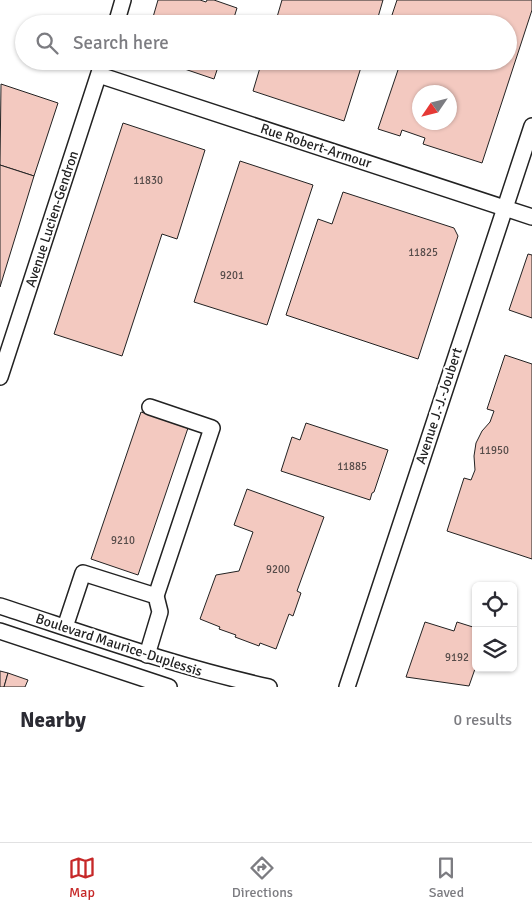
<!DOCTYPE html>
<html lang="en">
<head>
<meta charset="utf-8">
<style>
	:root { --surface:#fff; --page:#f2f2f3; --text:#2b2b33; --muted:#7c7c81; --line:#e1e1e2; --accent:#c62828 }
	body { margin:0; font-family:Signika,sans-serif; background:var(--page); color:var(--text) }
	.controls { position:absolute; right:15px; bottom:15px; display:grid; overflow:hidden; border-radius:8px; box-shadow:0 1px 4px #0004 }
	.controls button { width:45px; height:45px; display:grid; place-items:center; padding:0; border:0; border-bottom:1px solid var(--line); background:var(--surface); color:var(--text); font:25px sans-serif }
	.compass { position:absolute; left:412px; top:85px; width:45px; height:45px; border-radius:50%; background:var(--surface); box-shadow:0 1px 4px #0004; rotate:235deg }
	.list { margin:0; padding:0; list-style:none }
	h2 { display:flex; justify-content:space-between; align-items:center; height:65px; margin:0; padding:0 20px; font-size:21px }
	h2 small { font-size:16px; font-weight:400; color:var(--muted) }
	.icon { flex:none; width:28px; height:28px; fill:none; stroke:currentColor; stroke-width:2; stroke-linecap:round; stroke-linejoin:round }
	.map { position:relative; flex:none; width:532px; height:687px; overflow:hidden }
	.search { position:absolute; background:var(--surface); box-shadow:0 1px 4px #0004; left:15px; right:15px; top:15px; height:55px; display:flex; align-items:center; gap:12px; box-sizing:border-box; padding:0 18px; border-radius:28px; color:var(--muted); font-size:19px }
	.sheet { height:155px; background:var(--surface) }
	nav { display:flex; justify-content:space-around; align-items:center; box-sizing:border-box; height:70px; border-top:1px solid var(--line); background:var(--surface); font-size:14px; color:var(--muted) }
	nav a { display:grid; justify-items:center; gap:2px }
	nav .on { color:var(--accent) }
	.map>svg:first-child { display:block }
	.building { fill:#f3c9c0; stroke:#222; fill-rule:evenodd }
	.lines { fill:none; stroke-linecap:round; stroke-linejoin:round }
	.minor-casing { stroke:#222; stroke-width:18 }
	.minor { stroke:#fff; stroke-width:15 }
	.labels { text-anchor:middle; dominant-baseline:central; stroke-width:4; stroke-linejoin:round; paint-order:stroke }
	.number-label { font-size:11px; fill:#564c4a }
	.street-label { font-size:14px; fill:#222; stroke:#fff }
</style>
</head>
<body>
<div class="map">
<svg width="532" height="687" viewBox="0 0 532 687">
	<rect width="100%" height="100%" fill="#fff"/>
	<g class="building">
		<path d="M158,0H200L206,2L207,0H214L237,8L232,24H151Z"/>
		<path d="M282,0H383L376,24H275Z"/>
		<path d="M397,0H532V10L482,163L423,144L425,138L402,130L400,136L378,129L401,61H508V24H389ZM420,92H450V122H420Z"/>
		<path d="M161,61H220L214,79Z"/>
		<path d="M262,61H363L344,121L253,91Z"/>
		<path d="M1,84L58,103L34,176L0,165Z"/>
		<path d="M123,123L205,150L177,239L162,234L122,356L54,334Z"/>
		<path d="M240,161L313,185L267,325L194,302Z"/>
		<path d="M0,165L34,176L0,287Z"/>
		<path d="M343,192L454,228L458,236L418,359L286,315L318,219L332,224Z"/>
		<path d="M528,254L532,255V318L509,310Z"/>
		<path d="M505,355L532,364V559L447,531L464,478L471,480L475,470L474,456L476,443L482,431L490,422L494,411L487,409Z"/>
		<path d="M141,412L188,428L138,575L91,559Z"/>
		<path d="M306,423L388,450L374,492L372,493L370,500L281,471L292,437L300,440Z"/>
		<path d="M247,489L324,517L297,591L301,593L293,616L289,614L276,649L260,643L259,646L235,637L236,635L219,629L220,627L200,619L216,575L239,571L253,532L234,525Z"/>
		<path d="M425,622L454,631L457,622L476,628V666L469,686L406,677Z"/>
		<path d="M0,671L8,673L4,687H0Z"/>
		<path d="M8,673L28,680L25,687H4Z"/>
	</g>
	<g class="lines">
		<g class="minor-casing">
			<g id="minor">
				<path d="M116,24L123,0"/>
				<path d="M99,75L532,217"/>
				<path d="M0,377L103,61"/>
				<path d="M150,407L212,428L156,596"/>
				<path d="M0,606C89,635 177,667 269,687"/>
				<path d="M65,627L83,573L156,596L160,612L147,655"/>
				<path d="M0,631L169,687"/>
				<path d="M347,687L532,126"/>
			</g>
		</g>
		<use href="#minor" class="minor"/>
	</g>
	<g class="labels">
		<g class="number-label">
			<text x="148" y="180">11830</text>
			<text x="423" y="252">11825</text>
			<text x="232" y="275">9201</text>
			<text x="494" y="450">11950</text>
			<text x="352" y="466">11885</text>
			<text x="123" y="540">9210</text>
			<text x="278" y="569">9200</text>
			<text x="457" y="657">9192</text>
		</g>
		<g class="street-label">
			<text transform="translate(316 146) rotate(18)">Rue Robert-Armour</text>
			<text transform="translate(52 219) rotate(-72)">Avenue Lucien-Gendron</text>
			<text transform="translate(439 406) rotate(-72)">Avenue J.-J.-Joubert</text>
			<text transform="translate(119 645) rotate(18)">Boulevard Maurice-Duplessis</text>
		</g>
	</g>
</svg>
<div class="controls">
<button><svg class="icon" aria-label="locate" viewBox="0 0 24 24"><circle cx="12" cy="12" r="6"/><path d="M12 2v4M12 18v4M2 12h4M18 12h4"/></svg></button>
<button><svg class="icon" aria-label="layers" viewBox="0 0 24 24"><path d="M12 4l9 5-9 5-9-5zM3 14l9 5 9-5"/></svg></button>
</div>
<svg class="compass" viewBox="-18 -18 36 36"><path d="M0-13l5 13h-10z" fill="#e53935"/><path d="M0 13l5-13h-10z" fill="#7c7c81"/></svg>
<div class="search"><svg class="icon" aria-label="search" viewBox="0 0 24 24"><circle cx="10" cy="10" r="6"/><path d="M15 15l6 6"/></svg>Search here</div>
</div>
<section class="sheet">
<h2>Nearby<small>0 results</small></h2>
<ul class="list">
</ul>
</section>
<nav>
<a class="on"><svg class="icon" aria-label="map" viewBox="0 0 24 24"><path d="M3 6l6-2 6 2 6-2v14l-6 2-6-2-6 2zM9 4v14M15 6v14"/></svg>Map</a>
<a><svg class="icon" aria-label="directions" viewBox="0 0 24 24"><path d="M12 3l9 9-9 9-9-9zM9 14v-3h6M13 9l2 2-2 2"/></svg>Directions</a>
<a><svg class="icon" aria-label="saved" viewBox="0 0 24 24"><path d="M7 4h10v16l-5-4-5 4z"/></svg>Saved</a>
</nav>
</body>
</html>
